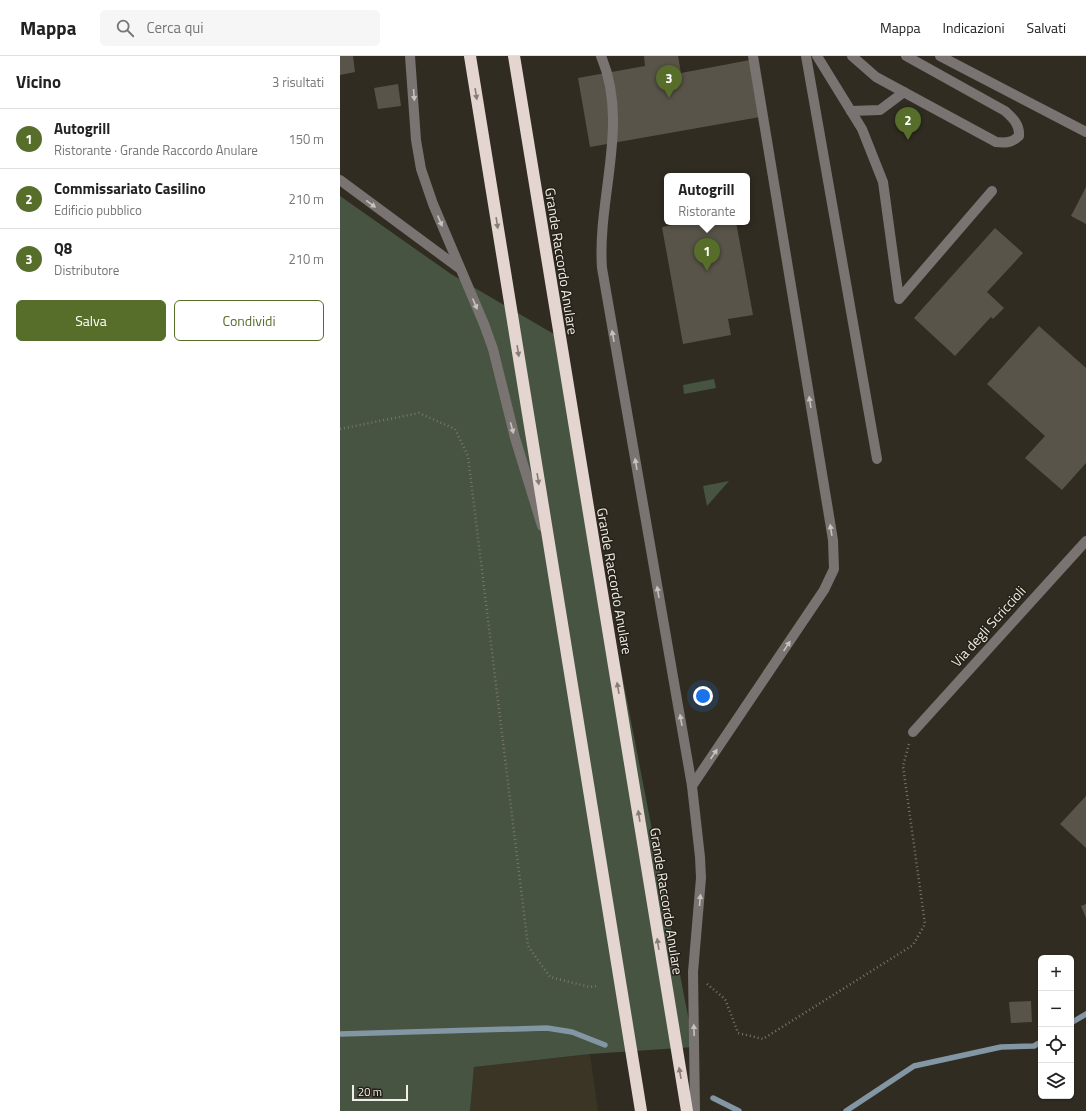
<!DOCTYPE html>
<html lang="it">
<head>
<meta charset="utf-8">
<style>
	:root { --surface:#fff; --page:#f6f6f6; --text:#222; --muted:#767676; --line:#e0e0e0; --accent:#576e2b }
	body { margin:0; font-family:"Titillium Web",sans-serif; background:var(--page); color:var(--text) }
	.controls { position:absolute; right:12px; bottom:12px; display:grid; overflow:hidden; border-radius:6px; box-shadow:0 1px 3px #0004 }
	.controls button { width:36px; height:36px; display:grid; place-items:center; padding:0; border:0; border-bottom:1px solid var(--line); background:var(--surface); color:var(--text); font:20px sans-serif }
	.scale { position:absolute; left:12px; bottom:10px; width:56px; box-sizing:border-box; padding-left:4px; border:2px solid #f0eee7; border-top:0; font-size:11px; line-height:14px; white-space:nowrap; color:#f0eee7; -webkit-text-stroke:3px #262219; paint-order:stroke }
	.you { position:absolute; left:363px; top:640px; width:14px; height:14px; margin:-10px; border:3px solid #fff; border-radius:50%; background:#1a73e8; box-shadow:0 0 0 6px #1a73e833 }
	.badge { display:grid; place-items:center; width:26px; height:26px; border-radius:50%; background:var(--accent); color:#fff; font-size:13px; font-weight:700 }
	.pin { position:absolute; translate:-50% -33px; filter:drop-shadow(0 1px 2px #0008) }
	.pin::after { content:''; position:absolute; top:21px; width:14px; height:12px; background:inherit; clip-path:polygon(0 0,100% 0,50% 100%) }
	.popup { position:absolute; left:324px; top:117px; width:86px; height:52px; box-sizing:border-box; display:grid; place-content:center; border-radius:6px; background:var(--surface); filter:drop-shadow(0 1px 3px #0005); font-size:13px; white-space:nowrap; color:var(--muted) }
	.popup b { font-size:15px; color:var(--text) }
	.popup::after { content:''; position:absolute; left:50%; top:100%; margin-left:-8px; border:8px solid transparent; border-top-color:var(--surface) }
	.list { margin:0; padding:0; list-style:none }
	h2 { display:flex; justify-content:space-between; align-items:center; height:52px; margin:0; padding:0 16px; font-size:17px }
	h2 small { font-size:13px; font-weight:400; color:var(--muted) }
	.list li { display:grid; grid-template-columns:26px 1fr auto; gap:12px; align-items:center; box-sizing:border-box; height:60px; padding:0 16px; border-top:1px solid var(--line) }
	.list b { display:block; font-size:15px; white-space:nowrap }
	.list p { margin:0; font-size:13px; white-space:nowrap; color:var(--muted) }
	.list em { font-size:13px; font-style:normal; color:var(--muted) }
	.actions { display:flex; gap:8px; padding:12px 16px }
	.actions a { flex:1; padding:9px 0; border:1px solid var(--accent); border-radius:6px; text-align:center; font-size:14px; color:var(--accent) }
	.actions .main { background:var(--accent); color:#fff }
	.icon { flex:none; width:22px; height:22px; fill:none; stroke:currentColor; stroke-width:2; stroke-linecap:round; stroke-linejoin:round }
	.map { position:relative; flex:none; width:746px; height:1055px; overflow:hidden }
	header { display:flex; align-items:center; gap:24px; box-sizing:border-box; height:56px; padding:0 20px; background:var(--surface); border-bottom:1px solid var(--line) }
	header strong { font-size:19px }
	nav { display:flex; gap:22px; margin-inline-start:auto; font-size:14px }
	.search { width:280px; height:36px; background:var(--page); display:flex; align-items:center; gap:10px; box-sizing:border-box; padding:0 14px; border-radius:6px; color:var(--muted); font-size:15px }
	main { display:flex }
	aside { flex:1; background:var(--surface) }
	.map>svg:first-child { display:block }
	.built { fill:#3b3525 }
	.green { fill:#465441 }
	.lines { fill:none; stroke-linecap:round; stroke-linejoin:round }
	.stream { stroke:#8396a3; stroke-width:5.5 }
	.building { fill:#595449 }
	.path { stroke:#79766d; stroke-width:2.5; stroke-dasharray:1 3; stroke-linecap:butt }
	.minor { stroke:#797371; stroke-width:10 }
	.highway { stroke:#e4d5d1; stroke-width:12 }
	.oneway { fill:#857c75 }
	.oneway2 { fill:#c6c3be }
	.labels { text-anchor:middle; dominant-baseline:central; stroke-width:3; stroke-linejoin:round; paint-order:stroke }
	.street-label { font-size:14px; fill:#f0eee7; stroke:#262219 }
</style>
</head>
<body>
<header>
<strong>Mappa</strong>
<div class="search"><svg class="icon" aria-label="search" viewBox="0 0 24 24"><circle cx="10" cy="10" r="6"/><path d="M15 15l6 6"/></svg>Cerca qui</div>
<nav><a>Mappa</a><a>Indicazioni</a><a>Salvati</a></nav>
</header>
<main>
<aside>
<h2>Vicino<small>3 risultati</small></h2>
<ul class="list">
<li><span class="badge">1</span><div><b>Autogrill</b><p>Ristorante · Grande Raccordo Anulare</p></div><em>150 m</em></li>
<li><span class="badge">2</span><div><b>Commissariato Casilino</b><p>Edificio pubblico</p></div><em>210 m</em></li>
<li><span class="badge">3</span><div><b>Q8</b><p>Distributore</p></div><em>210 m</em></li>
</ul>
<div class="actions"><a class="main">Salva</a><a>Condividi</a></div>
</aside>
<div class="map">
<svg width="746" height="1055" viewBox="0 0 746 1055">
	<rect width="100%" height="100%" fill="#302c22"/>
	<path class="built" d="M250,998L258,1055H130L134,1011Z"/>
	<g class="green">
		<path d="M0,140L111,218L219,281L233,365L354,991L250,998L134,1011L130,1055H0Z"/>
		<path d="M374,323L376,332L344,338L343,329Z"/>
		<path d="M389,425L367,450L363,430Z"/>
	</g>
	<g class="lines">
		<g class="stream">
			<path d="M731,967L746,958"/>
			<path d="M0,978L207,972L232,976L265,989"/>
			<path d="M373,1042L399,1055"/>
			<path d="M506,1055L574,1010L661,991L694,990L701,986"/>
		</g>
	</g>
	<g class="building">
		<path d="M0,0H13L15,16L0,19Z"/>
		<path d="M304,0H338L341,17L410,4L420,61L250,91L238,22L305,10Z"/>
		<path d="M58,28L61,50L38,53L34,32Z"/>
		<path d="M746,131V168L731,160Z"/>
		<path d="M350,166H396L413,259L388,263L391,279L343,288L322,171Z"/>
		<path d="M655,172L683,197L647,236L664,252L653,263L651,261L615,300L574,262Z"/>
		<path d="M699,270L746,312V407L722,434L685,402L705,380L647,328Z"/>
		<path d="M746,740V792L720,768Z"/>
		<path d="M746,848V862L741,850Z"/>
		<path d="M691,945L692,966L671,967L669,946Z"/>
	</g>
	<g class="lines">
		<g class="path">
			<path d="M0,373L79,357L115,373L128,400L188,890L210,921L250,931L257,930"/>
			<path d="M367,928L385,943L398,977L423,983L573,889L585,868L563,710L569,688"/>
		</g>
		<g class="minor">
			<path d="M70,0L76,84L81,113L93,148L144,268L153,293L175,382L202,470"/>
			<path d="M261,0C290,68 257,141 262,212L352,730L360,801L361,822L353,916L355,1055"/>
			<path d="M466,0L537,403"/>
			<path d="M477,0L522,73L543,126L559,243L652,135"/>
			<path d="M512,0L536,21L656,86C665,87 672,87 679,80C680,69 673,62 665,55L566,0"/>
			<path d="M600,0L746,76"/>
			<path d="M511,55L540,54L564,36"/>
			<path d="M0,124L119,212"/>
			<path d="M573,676L746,485"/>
			<path d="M352,730L484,534L494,513L493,484L413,0"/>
		</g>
		<g class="highway">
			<path d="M130,0L301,1055"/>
			<path d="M174,0L347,1055"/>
		</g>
	</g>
	<defs><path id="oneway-solid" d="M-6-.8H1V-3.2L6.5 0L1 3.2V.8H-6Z"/></defs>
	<g class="oneway">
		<use href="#oneway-solid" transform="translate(136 38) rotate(81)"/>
		<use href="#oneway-solid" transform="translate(157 167) rotate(81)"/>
		<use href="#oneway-solid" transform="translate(178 295) rotate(81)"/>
		<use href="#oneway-solid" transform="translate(198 423) rotate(81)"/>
		<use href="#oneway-solid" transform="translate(278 632) rotate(-100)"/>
		<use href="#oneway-solid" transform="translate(299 760) rotate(-99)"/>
		<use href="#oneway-solid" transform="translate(318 888) rotate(-99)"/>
		<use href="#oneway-solid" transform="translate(340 1017) rotate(-100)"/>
	</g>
	<g class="oneway2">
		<use href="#oneway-solid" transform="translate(74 39) rotate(86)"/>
		<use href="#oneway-solid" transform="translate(31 148) rotate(36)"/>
		<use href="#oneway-solid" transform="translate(100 165) rotate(67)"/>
		<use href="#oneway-solid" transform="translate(135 248) rotate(67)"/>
		<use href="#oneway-solid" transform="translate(273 280) rotate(-100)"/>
		<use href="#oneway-solid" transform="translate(470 346) rotate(-99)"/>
		<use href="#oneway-solid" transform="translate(172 372) rotate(75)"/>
		<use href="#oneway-solid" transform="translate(296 408) rotate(-100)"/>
		<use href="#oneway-solid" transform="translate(491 474) rotate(-99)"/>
		<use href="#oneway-solid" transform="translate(318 536) rotate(-100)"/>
		<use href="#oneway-solid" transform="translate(447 590) rotate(-56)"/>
		<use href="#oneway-solid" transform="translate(341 664) rotate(-100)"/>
		<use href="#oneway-solid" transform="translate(374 698) rotate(-56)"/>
		<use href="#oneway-solid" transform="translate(360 844) rotate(-85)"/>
		<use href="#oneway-solid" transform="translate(354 974) rotate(-92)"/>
	</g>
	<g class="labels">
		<g class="street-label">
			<text transform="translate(222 205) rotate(81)">Grande Raccordo Anulare</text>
			<text transform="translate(275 525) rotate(80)">Grande Raccordo Anulare</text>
			<text transform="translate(648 570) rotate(-48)">Via degli Scriccioli</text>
			<text transform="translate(327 845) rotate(81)">Grande Raccordo Anulare</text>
		</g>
	</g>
</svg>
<div class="controls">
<button>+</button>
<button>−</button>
<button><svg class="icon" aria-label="locate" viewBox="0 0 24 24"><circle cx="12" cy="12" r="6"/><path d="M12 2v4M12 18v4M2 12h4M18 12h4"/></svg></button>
<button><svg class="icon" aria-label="layers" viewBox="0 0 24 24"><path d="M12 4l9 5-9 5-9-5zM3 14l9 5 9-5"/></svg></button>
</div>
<div class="scale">20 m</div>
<div class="you"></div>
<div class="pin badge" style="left:367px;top:215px">1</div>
<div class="popup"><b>Autogrill</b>Ristorante</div>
<div class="pin badge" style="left:568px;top:84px">2</div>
<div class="pin badge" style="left:329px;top:42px">3</div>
</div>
</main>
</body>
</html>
